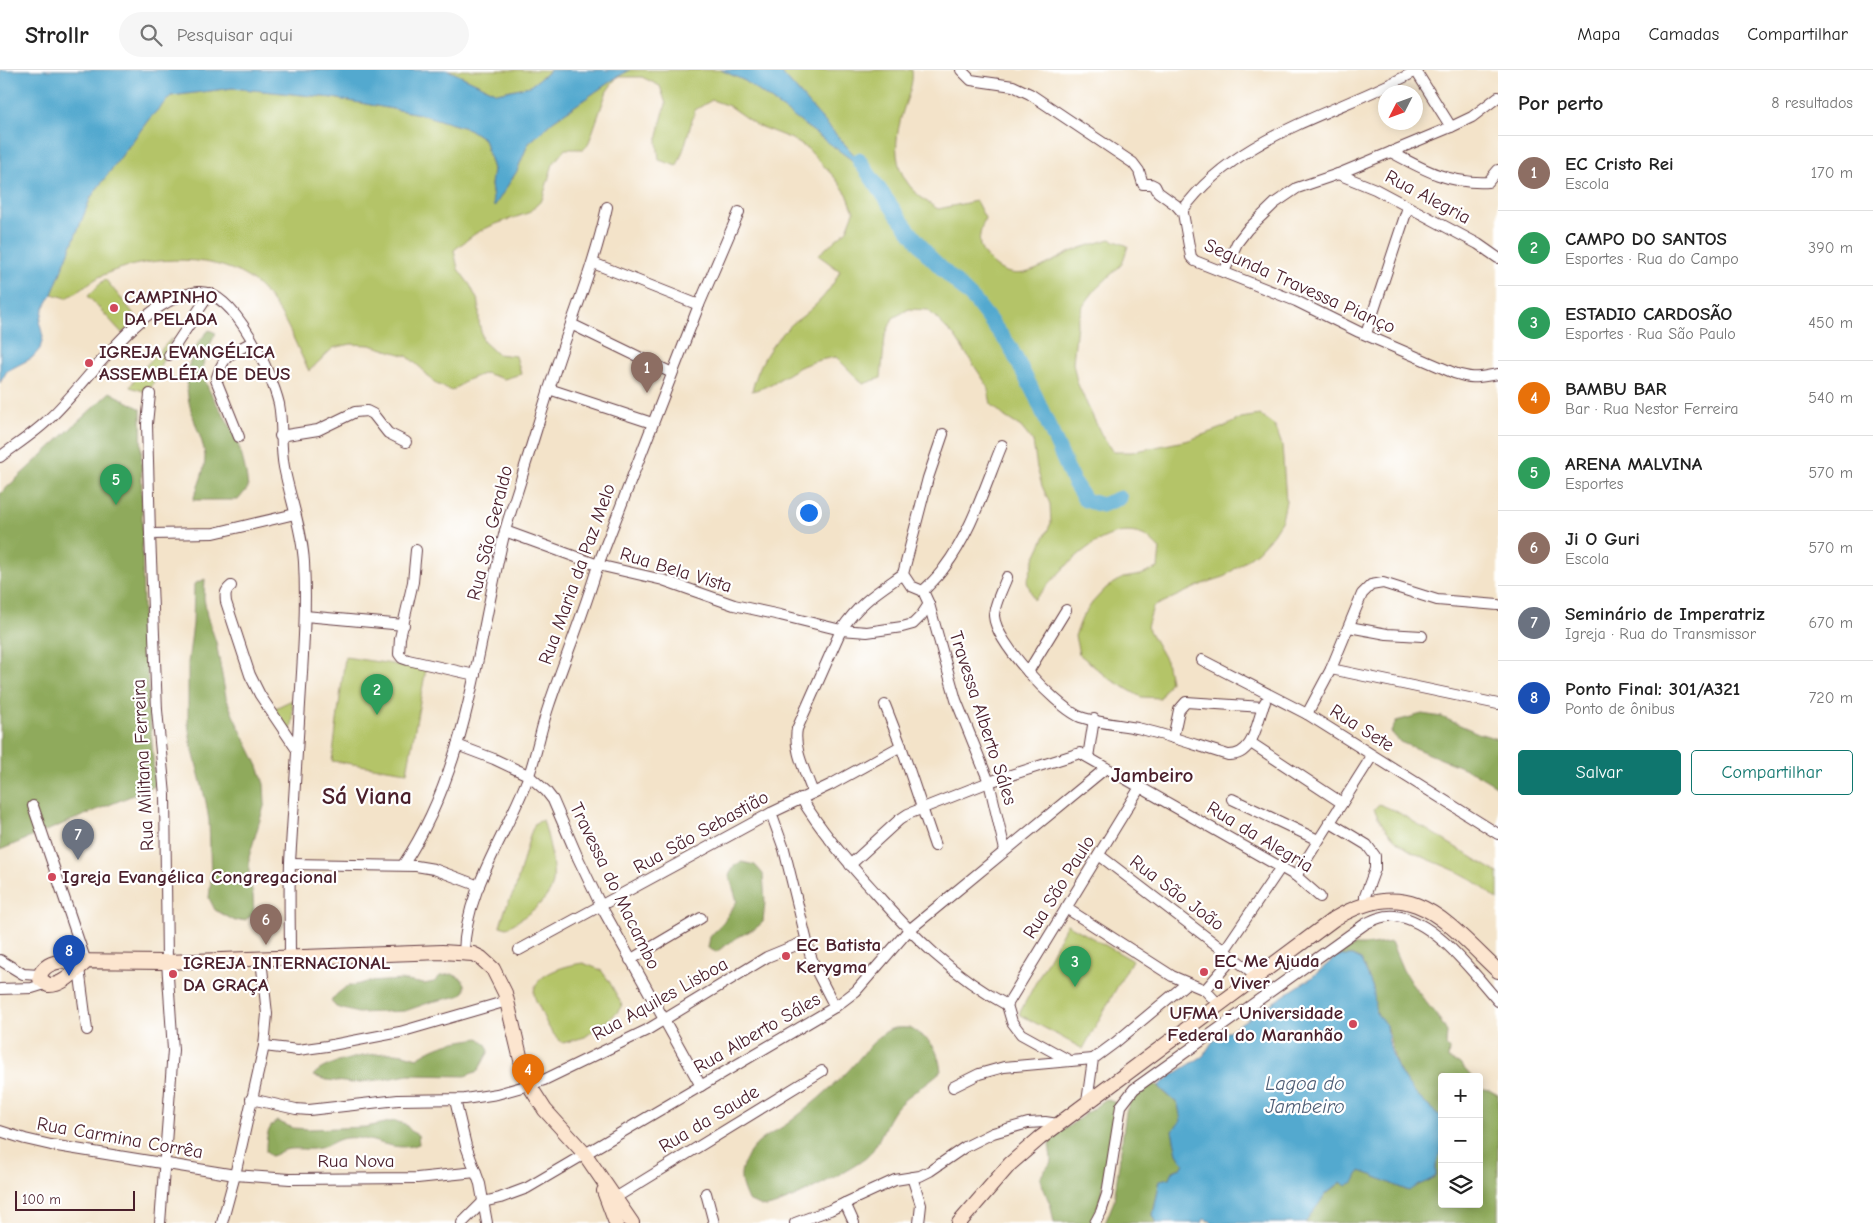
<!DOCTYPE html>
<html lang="pt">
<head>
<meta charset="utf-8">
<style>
	:root { --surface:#fff; --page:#f6f6f6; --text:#222; --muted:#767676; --line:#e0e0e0; --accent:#0f766e }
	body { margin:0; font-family:"Comic Neue",sans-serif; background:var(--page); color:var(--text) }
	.controls { position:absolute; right:15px; bottom:15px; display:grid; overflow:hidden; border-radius:5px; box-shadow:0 2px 12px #0003 }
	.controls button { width:45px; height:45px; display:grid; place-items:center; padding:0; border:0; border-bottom:1px solid var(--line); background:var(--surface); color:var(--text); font:25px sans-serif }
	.compass { position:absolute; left:1378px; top:15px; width:45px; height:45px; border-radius:50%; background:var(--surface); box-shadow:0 2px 12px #0003; rotate:228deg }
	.scale { position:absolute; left:15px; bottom:12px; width:120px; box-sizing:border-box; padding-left:5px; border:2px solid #4a1f2b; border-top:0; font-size:14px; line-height:18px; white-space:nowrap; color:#4a1f2b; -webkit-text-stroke:4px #fff; paint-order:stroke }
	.you { position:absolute; left:808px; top:442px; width:18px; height:18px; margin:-12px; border:4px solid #fff; border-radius:50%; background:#1a73e8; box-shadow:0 0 0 8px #1a73e833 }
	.badge { display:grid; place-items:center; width:32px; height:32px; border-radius:50%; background:var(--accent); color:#fff; font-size:16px; font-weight:700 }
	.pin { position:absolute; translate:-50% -41px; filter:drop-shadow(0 1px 2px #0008) }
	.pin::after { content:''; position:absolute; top:26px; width:18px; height:15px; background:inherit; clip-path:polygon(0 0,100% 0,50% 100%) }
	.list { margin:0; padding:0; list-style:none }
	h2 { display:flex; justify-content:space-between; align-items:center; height:65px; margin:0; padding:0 20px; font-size:21px }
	h2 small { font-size:16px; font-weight:400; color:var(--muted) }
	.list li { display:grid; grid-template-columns:32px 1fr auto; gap:15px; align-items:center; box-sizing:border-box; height:75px; padding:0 20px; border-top:1px solid var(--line) }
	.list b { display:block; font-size:19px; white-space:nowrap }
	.list p { margin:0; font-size:16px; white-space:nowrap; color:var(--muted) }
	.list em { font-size:16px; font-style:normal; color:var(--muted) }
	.actions { display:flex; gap:10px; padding:15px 20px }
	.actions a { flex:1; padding:11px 0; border:1px solid var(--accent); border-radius:5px; text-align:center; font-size:18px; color:var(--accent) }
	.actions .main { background:var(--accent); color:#fff }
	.icon { flex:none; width:28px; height:28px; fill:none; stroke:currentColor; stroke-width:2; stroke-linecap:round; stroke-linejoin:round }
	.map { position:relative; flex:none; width:1498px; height:1153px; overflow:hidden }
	header { display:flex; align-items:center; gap:30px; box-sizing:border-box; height:70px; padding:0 25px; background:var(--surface); border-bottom:1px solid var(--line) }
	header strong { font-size:24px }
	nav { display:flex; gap:28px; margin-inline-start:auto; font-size:18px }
	.search { width:350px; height:45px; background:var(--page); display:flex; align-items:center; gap:12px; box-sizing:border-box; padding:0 18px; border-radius:28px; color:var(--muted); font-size:19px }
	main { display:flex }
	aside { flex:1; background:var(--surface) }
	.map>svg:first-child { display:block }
	.green { fill:#b4c467; stroke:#7f7249 }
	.forest { fill:#8faa5c; stroke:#6c6444 }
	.water { fill:#52a9cf; stroke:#4e647d }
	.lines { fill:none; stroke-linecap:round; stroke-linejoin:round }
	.river { stroke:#52a9cf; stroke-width:15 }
	.street-casing { stroke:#633c43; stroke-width:12 }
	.secondary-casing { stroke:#633c43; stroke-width:16 }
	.street { stroke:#fff; stroke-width:10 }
	.secondary { stroke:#fce5cf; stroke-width:14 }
	.poi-dot { fill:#d1495b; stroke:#fff; stroke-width:2 }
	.labels { text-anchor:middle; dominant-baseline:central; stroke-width:4.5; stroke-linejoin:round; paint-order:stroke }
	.street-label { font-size:19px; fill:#4a1f2b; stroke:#fff }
	.poi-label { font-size:19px; font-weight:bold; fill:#4a1f2b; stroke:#fff; text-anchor:start }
	.water-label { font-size:20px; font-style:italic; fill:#4e5d75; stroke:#fff }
	.quarter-label { font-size:21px; font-weight:bold; fill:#4a1f2b; stroke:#fff }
	.district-label { font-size:24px; font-weight:bold; fill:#4a1f2b; stroke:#fff }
</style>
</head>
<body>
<header>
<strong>Strollr</strong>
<div class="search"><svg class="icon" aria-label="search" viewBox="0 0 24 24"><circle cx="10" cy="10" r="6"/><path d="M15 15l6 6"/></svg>Pesquisar aqui</div>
<nav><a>Mapa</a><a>Camadas</a><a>Compartilhar</a></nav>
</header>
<main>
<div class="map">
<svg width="1498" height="1153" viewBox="0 0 1498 1153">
	<rect width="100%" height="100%" fill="#fff"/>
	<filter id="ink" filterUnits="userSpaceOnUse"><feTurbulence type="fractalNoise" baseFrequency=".02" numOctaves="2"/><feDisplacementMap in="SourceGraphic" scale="10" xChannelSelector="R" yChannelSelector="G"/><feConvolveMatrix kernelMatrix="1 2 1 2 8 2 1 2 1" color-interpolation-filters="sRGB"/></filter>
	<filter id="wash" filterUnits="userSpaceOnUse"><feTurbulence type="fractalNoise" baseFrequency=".0096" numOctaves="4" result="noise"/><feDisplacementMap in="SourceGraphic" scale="20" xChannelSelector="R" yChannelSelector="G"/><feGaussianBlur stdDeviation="1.12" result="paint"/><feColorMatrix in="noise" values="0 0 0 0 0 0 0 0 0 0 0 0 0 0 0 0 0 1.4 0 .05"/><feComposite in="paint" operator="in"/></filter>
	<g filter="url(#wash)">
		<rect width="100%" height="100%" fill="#f3e3c9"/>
		<g class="green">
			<path d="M448,0H551L530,16L497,23Z"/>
			<path d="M630,0H721L745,11L870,103L779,0H912C914,14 907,28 903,41C889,86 897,115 938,139L976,131L985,148C979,165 975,176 989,190C1017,220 1045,193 1073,181C1085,176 1098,173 1110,169L1128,176L1122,194L1095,220L1083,236L1077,254L1073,293L1077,312L1085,330L1102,366L1113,382H1132L1189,370L1224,357L1241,348L1260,345L1275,356L1282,375L1286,431L1282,450L1271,467L1258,481L1224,507L1205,513L1153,537L1147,557L1166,591L1170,611L1160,628L1141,627L1108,608L1079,584L1075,566L1082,548L1092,533L1106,518L1123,508L1141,505L1158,498L1160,479C1155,475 1150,468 1145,466C1103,447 1059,504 1034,530L1027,512L1034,489L1051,453L1050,434L1042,416L1037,398L1033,372L1021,357L1005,347L991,334L987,315L955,267L928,240L909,239L893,248L885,266L881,308L863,314L836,287C823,289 810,292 798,298C782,307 770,317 752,321C758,296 769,276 788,258C792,253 798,250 803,246C819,233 831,220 840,201L818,185L847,160L854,142L847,124L835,108L808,79L792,69L756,55L729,36L712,30L695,40L684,78L677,96L659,90L657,71L661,52L666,34L660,16L642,7H617L607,21L588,75L584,79H565L553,94L542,130L528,143L493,155L476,163L454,180L458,199L470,215L479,233V252L483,271L497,284L516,286L521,304L504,309L485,303L467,310L452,321L434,313L422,299L407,286L370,275L351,274L333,278L309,301C297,278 289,254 274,234C267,224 257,213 247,207C208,182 139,187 99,207C88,213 78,222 67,228L52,224L91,127L149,49L171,26L233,18L333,28L420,44L469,59L484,69L493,99L491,115L494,136L517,101L528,74L553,51L617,7Z"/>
			<path d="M105,209L138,249L122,263L88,226Z"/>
			<path d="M172,268L149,323L130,317L138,304Z"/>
			<path d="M345,587L426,599L407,702L332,691Z"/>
			<path d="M292,630L293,650L288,672L271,640Z"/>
			<path d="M1379,734L1396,741L1498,803V831C1488,822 1476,811 1464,805C1425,785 1395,785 1374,739Z"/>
			<path d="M543,750C548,766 555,795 553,812C551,831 521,849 507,858L500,856L506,837L515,820L530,765L535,753Z"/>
			<path d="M1067,854L1132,890L1083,979L1019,944Z"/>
			<path d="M583,893L601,900L609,911L622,935L617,943L585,967L563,973C551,964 547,955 541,941C539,936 534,929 534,923C534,903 568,895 583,893Z"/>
		</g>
		<g class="forest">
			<path d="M209,260L216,263C210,275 203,286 203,299C203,318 225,344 233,362C241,380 246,398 248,418L238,430H193C198,415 205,402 205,386C204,374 197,360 194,349C182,317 184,285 209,260Z"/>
			<path d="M110,322L141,339L143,542L155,716L0,780V424Z"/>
			<path d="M205,509L204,528L207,546L216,572L226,627L233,645L258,696L264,714L265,733L249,787V807L253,825L254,844L245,850L235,851L215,840L209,828L211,809L209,751L206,732L191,673L188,653V593L193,554L194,514Z"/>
			<path d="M1422,644L1442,647L1478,663L1498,669V717L1473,702L1400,672L1391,662L1396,651Z"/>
			<path d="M742,792L755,795L763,804L765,832L763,852L756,858L738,867L716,882L708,878L710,867L724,851L737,831L729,805L735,795Z"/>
			<path d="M1391,872L1403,900L1411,913L1440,950L1447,962L1446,975L1449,980L1448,989L1459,993L1472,1007H1442V1048L1411,1021L1396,995L1387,955L1381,951L1374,940L1373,918L1361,890L1352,886H1337L1356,875H1372Z"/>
			<path d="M452,904L462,909L465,914V921L459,926L431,932L405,941L358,943L336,937L331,931L337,924L346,917L368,912L402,910L424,914L434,912L440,906Z"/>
			<path d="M910,958C932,972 937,975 941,1001C927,1014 910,1023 897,1037C884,1052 881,1072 868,1086C858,1097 779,1137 766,1137C761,1137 753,1132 748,1130C742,1116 737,1106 745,1091C755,1070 769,1066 787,1054C808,1038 829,1020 848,1001C859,990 876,965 891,959C896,957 905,958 910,958Z"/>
			<path d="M479,968L486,974L489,981L478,1001L465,1006L408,1005L386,1009L352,1013L327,1010L313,1006C322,991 378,982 394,983C402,983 410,986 417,988C440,973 453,972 479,968Z"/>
			<path d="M1150,1010L1178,1034L1182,1051L1172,1061L1177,1083L1184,1094L1181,1098L1173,1101L1170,1108L1160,1110L1153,1144L1157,1153H1105L1114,1131L1126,1042L1131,1027Z"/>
			<path d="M1479,1018L1489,1020L1498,1025V1153H1305C1315,1129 1338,1114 1360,1101C1377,1106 1392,1115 1408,1121C1417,1114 1427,1113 1436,1106V1095L1442,1076V1134H1479Z"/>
			<path d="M1106,1029L1116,1033C1111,1063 1106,1129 1090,1153H1054L1051,1137L1040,1109C1042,1102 1050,1096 1051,1091C1051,1082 1048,1079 1051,1069Z"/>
			<path d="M277,1051L293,1058L309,1059L366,1057L395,1051L405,1054L412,1062L418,1065L419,1074C392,1084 373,1065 346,1068C336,1069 329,1076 320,1078C309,1081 296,1077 285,1080C280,1081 276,1085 271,1086L266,1082C266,1070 266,1058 277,1051Z"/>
		</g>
		<g class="water">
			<path d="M0,0H448L497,23L530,16L551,0H630L617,7L553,51L528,74L517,101L494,137L491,115L493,99L484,69L469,59L420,44L333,28L233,18L171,26L149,49L91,127L52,224L43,240L40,254L43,267L40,279L32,288L7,301L0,313Z"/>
			<path d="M721,0H779L872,105L745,11Z"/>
			<path d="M1337,886H1352L1361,890C1364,898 1369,907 1372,916C1378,933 1369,941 1387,955C1389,996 1410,1024 1442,1047V1076L1436,1095V1106C1427,1113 1417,1114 1409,1121C1392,1115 1377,1106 1360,1101L1355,1111L1346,1116L1341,1112L1326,1124L1305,1153H1215L1204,1149L1202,1153H1157L1153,1145L1160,1110L1170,1108L1173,1101L1181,1098L1184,1094L1177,1083L1172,1061L1181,1051L1178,1034L1158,1016L1171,1006L1203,986L1213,971L1311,908Z"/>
		</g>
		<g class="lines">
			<path class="river" d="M859,90L898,146L929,186L975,231L1009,275L1036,327L1073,411L1085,430L1102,435L1120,428"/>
		</g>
	</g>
	<g filter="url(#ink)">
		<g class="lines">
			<g class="street-casing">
				<g id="street">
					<path d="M961,0L971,10L1013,16L1030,24L1133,93L1139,101L1143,114H1151L1155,116L1158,122L1176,135L1183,143L1191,187L1195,191L1296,231L1359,262L1454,303C1475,310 1478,307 1498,304"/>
					<path d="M1391,82C1424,100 1449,114 1488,112L1498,100"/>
					<path d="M1338,104L1375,119L1478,174L1498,188"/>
					<path d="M1182,141C1237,64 1337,44 1416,1L1451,57"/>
					<path d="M593,193L699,235"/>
					<path d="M1224,202L1237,173L1247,160L1275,133L1297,118L1338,104L1451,57L1472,47L1498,27"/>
					<path d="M571,254L672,303"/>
					<path d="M1366,264L1408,137"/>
					<path d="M169,285L210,223"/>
					<path d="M549,319L652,353"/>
					<path d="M150,324L147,354L150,464L157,640L165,725L167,892L173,980L160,1153"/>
					<path d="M943,364L928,408L903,504L911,516L923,521L929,534L956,630L989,712L1005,780"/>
					<path d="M280,366L318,360L355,342L367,341L373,344L388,363L406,372"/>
					<path d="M239,367L216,310C224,284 229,285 252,272"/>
					<path d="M0,387C17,374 35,363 50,348C90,311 140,228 198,222C235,219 272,305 279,334C283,355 280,376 284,397C290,428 302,459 304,492C307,545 302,598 299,651C296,698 293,745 290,792C289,824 290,856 290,888"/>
					<path d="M505,461L598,495L663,510L734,535L780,545L841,560L867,562L902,557L913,554L921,546L929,534"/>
					<path d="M150,464L214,463L295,444"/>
					<path d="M416,480L413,512L400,568L399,584L402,588L408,590L475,605"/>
					<path d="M1007,507C1003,518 994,534 994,546C996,573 1054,634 1078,646C1091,652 1122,655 1137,658C1168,665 1198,676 1228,685C1253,686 1256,656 1263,637"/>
					<path d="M231,516C225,521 225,524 226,532L250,605L260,625L297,680"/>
					<path d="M923,521C930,514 938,507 944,498C971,463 985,416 1002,375"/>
					<path d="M305,546L404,555"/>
					<path d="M1349,557L1387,564L1422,566"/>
					<path d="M1202,590L1307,644L1498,764"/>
					<path d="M1331,599L1498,634"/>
					<path d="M1028,602L1066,540"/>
					<path d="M885,635L901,676L935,776"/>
					<path d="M1307,644L1331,599L1362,524L1371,515L1383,513L1437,530L1498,535"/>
					<path d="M1173,668L1179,640L1186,632L1263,637L1265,632"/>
					<path d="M1251,673L1342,733"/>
					<path d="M457,675L494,689L528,705L546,721L553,730L578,788L601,836L701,1016"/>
					<path d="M1088,687L1094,649"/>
					<path d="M813,723C806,703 793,679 797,659L841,560C860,532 876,523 903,504"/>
					<path d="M801,728C822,762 847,792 874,821C913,866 954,907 1007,935"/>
					<path d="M1232,729L1318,770"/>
					<path d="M33,736L86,892"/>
					<path d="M771,743L784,779L810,884L815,898L835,937"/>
					<path d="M1329,752L1367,775L1375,786V799L1365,826V833"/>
					<path d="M1099,785L1257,906"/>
					<path d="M290,794L416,796L434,799L479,816"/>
					<path d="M403,795C469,697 477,573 505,461C511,439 519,418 525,396C538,355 550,314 564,274C580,228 597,184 607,137"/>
					<path d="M850,795L899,750L908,744L989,712L1080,683L1296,806L1320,827"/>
					<path d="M1296,806L1372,686"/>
					<path d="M1066,838L1172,906L1205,920L1219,935"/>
					<path d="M519,880L771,743L830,715L901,676"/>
					<path d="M1224,881L1281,797"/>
					<path d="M464,883C465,819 508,763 529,705C537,682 541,658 549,635C565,588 584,543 598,495L699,235L739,142"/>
					<path d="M0,890L23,904L40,905"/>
					<path d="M630,890L701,848"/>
					<path d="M79,898L87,960"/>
					<path d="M0,919L32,918L45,914"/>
					<path d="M1205,920L1233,888"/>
					<path d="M1007,935L1140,717"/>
					<path d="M1007,935L1012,952L1021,964L1070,991"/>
					<path d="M264,976L298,980L327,976L400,962L507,931"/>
					<path d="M953,1017L979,1004L1004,997L1093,989"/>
					<path d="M251,1029L296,1039L309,1040L398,1030L465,1029L497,1024L529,1015L544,1010L647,960L767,887L806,871"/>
					<path d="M455,1030L466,1076L480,1114L487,1153"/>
					<path d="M1087,1032L1093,989L1116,972L1187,913"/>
					<path d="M0,1061L25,1069L51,1075L235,1105L290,1109L417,1108L476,1102"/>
					<path d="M912,1107L921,1135L919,1153"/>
					<path d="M706,1123L714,1153"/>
					<path d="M615,1128L822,1001"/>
					<path d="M845,1133L854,1153"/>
					<path d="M222,1153L235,1105L264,976L267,944L261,889"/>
					<path d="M462,1153L483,1132L500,1128L527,1118L835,937L856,921L908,861L1106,698"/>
					<path d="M795,1153L830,1140L895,1110L920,1106L930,1101L965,1077L993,1063L1028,1053L1045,1052L1058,1054"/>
					<path d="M1095,1153L1101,1142L1107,1124L1121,1036L1134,1019L1365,854C1375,849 1384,845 1395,846C1435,850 1473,903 1498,931"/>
				</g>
			</g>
			<g class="secondary-casing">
				<g id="secondary">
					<path d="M86,892C75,901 63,916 48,915L40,909C40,896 54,892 64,891L167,892L442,882L473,884L481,888L493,899L505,923L521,990L529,1015L545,1040L584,1083L632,1153"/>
					<path d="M604,1121L616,1153"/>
					<path d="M959,1153L1010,1094L1040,1068L1334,849C1411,803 1444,850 1498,901"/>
				</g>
			</g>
			<use href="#street" class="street"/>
			<use href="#secondary" class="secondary"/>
		</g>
	</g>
	<g class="poi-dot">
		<circle cx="114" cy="238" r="5"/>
		<circle cx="89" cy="293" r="5"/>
		<circle cx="52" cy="807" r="5"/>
		<circle cx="786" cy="886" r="5"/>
		<circle cx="1204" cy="902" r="5"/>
		<circle cx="173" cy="904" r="5"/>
		<circle cx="1353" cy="954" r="5"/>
	</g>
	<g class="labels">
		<g class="street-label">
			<text transform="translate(1428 127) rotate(28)">Rua Alegria</text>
			<text transform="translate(1300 216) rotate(24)">Segunda Travessa Pianço</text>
			<text transform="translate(490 463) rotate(-76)">Rua São Geraldo</text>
			<text transform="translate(676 500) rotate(17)">Rua Bela Vista</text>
			<text transform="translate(577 504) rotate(-70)">Rua Maria da Paz Melo</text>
			<text transform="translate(983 648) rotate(72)">Travessa Alberto Sáles</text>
			<text transform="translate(1362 658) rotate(32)">Rua Sete</text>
			<text transform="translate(143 695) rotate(-93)">Rua Militana Ferreira</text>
			<text transform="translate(701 762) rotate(-29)">Rua São Sebastião</text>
			<text transform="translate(1260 767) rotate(31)">Rua da Alegria</text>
			<text transform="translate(615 816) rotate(64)">Travessa do Macambo</text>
			<text transform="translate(1059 817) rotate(-58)">Rua São Paulo</text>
			<text transform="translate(1177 823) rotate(37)">Rua São João</text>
			<text transform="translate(660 929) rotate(-29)">Rua Aquiles Lisboa</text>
			<text transform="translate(757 963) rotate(-30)">Rua Alberto Sáles</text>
			<text transform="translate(709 1049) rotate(-31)">Rua da Saude</text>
			<text transform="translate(120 1068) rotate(10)">Rua Carmina Corrêa</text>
			<text x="356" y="1091">Rua Nova</text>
		</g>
		<g class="poi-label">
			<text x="124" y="227">CAMPINHO<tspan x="124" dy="22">DA PELADA</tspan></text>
			<text x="99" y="282">IGREJA EVANGÉLICA<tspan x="99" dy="22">ASSEMBLÉIA DE DEUS</tspan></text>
			<text x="62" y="807">Igreja Evangélica Congregacional</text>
			<text x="796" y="875">EC Batista<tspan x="796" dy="22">Kerygma</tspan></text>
			<text x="1214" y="891">EC Me Ajuda<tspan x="1214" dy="22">a Viver</tspan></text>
			<text x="183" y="893">IGREJA INTERNACIONAL<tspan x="183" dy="22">DA GRAÇA</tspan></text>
			<text x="1343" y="943" text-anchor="end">UFMA - Universidade<tspan x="1343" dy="22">Federal do Maranhão</tspan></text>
		</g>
		<g class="water-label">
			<text x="1305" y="1013">Lagoa do<tspan x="1305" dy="23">Jambeiro</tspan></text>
		</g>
		<g class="quarter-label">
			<text x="1152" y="705">Jambeiro</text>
		</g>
		<g class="district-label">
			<text x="367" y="726">Sá Viana</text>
		</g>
	</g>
</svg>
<div class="controls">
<button>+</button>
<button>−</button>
<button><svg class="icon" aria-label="layers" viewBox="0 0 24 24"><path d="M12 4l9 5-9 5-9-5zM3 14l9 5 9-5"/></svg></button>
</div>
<svg class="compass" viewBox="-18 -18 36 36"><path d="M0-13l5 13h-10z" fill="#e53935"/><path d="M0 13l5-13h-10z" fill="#767676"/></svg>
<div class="scale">100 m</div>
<div class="you"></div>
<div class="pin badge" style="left:647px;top:323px;background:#8d6e63">1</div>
<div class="pin badge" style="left:377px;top:645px;background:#2e9e5b">2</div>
<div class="pin badge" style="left:1075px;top:917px;background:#2e9e5b">3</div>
<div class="pin badge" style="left:528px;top:1025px;background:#e8710a">4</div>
<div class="pin badge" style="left:116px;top:435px;background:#2e9e5b">5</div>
<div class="pin badge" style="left:266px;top:875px;background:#8d6e63">6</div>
<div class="pin badge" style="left:78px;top:790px;background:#6b7280">7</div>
<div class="pin badge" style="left:69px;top:906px;background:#1a4fb4">8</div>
</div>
<aside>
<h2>Por perto<small>8 resultados</small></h2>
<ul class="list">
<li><span class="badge" style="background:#8d6e63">1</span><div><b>EC Cristo Rei</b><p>Escola</p></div><em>170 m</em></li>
<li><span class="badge" style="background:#2e9e5b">2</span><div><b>CAMPO DO SANTOS</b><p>Esportes · Rua do Campo</p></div><em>390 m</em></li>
<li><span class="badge" style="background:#2e9e5b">3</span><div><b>ESTADIO CARDOSÃO</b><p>Esportes · Rua São Paulo</p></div><em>450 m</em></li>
<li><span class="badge" style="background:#e8710a">4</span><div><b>BAMBU BAR</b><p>Bar · Rua Nestor Ferreira</p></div><em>540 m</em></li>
<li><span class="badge" style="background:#2e9e5b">5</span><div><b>ARENA MALVINA</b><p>Esportes</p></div><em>570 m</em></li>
<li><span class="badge" style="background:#8d6e63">6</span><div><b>Ji O Guri</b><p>Escola</p></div><em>570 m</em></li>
<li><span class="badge" style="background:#6b7280">7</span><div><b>Seminário de Imperatriz</b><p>Igreja · Rua do Transmissor</p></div><em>670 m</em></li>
<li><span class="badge" style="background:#1a4fb4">8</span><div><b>Ponto Final: 301/A321</b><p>Ponto de ônibus</p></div><em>720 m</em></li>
</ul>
<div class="actions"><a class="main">Salvar</a><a>Compartilhar</a></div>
</aside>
</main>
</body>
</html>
